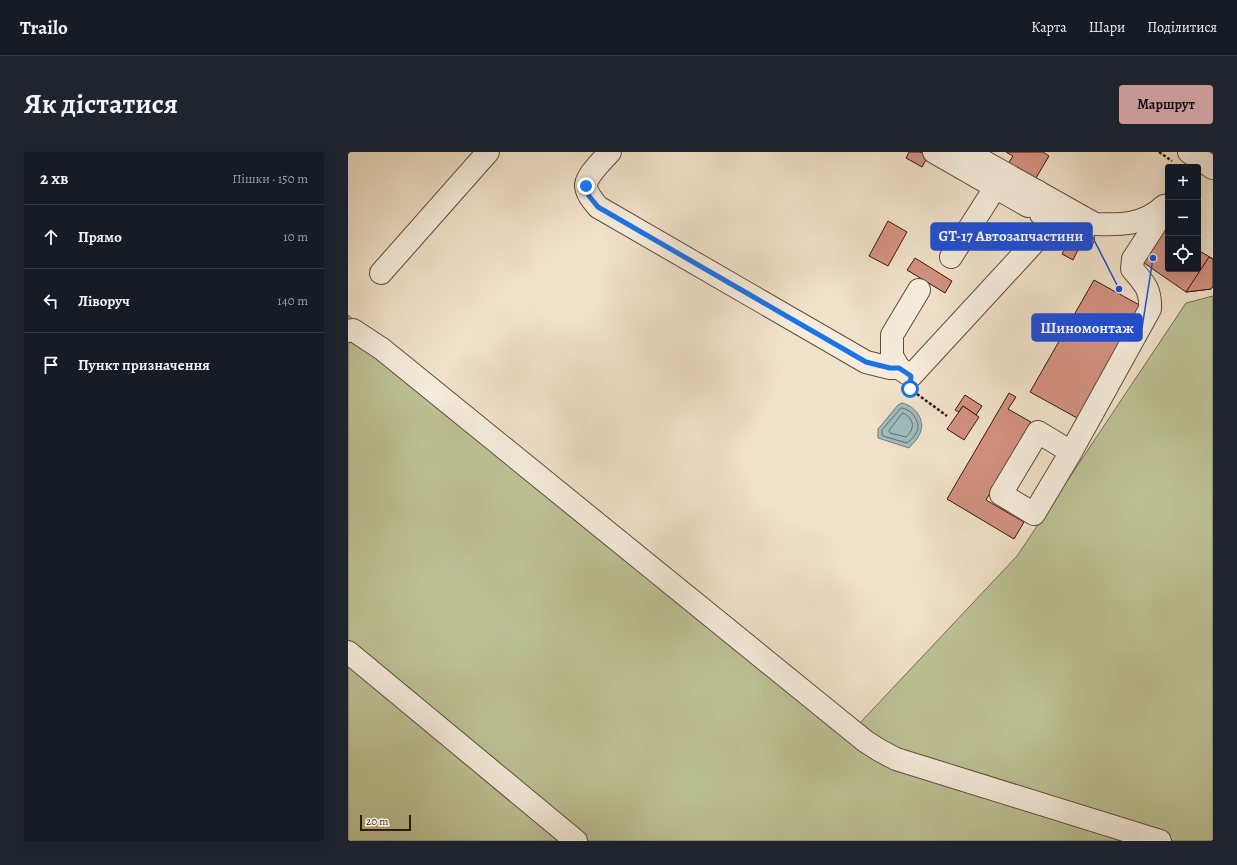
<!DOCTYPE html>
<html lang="uk">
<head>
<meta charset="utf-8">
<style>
	:root { --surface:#171b24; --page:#20242c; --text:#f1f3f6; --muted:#9ea1a6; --line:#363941; --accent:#c59692 }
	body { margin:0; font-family:Alegreya,serif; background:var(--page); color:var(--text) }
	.controls { position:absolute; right:12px; top:12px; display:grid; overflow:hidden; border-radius:4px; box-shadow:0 4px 16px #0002 }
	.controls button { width:36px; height:36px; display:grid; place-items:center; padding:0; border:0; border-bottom:1px solid var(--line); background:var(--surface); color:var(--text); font:20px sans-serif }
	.scale { position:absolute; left:12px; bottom:10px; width:51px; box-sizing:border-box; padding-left:4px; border:2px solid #32190e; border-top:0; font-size:11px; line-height:14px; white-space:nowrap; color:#32190e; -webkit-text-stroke:3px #f5ecdc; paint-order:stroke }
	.stop { position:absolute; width:12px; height:12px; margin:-9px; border:3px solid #1a73e8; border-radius:50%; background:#fff }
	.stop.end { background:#1a73e8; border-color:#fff; box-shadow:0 1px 4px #0008 }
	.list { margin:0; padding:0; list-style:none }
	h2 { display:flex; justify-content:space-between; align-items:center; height:52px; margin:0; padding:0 16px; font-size:17px }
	h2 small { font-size:13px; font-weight:400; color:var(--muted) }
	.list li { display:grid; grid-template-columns:26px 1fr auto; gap:12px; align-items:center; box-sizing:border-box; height:64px; padding:0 16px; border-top:1px solid var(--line) }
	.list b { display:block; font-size:15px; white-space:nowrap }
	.list em { font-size:13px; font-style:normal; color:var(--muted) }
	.icon { flex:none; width:22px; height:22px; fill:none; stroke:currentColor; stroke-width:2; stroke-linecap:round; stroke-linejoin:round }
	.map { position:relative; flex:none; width:865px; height:689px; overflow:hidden; border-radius:4px }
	header { display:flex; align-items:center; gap:24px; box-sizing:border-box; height:56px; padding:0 20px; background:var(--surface); border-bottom:1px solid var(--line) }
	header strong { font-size:19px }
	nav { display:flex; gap:22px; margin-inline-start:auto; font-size:14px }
	.intro { display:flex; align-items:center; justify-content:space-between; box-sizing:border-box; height:96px; padding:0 24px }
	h1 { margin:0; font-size:28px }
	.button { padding:10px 18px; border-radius:4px; background:var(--accent); color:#111; font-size:14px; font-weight:700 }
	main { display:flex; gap:24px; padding:0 24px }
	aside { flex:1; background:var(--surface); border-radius:4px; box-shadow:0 4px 16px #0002 }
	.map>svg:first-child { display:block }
	.green { fill:#bcc295; stroke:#776e52 }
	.water { fill:#9dbcbe; stroke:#727b78 }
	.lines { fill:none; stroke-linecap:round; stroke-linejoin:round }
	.shore { stroke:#686a66; stroke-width:1 }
	.building { fill:#d39180; stroke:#32190e }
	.minor-casing { stroke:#624b3d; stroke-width:24 }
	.path { stroke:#32190e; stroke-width:2.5; stroke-dasharray:3 2; stroke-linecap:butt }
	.minor { stroke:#f5ecdc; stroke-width:22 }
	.route { stroke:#1a73e8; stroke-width:5 }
	.leader { fill:none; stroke:#1d4ed8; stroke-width:1.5 }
	.callout-dot { fill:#1d4ed8; stroke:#f5ecdc; stroke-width:1.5 }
	.callout { fill:#1d4ed8; stroke:#1d4ed8; stroke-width:1.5 }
	.callout-label { font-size:15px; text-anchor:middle; font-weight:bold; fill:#fff }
</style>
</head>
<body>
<header>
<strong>Trailo</strong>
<nav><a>Карта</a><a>Шари</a><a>Поділитися</a></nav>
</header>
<div class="intro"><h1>Як дістатися</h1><a class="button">Маршрут</a></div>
<main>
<aside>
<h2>2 хв<small>Пішки · 150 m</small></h2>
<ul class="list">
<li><svg class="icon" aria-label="ahead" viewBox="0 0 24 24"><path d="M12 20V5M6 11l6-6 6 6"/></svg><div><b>Прямо</b></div><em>10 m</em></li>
<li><svg class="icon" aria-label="left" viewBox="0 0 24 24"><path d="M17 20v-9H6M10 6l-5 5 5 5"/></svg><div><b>Ліворуч</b></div><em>140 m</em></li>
<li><svg class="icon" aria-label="arrive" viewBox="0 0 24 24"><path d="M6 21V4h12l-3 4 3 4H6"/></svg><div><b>Пункт призначення</b></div></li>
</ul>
</aside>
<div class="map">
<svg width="865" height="689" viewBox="0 0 865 689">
	<rect width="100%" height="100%" fill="#f0e1c9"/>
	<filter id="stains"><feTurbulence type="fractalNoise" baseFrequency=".005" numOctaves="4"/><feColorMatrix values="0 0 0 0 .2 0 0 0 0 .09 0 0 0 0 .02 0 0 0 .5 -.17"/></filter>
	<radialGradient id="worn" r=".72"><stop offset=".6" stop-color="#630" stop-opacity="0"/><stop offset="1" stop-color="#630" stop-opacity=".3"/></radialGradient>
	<path class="green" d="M865,144V689H0V163L509,574L669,404L838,151Z"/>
	<path class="water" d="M554,251C568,254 579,270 571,283C569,288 564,292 561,296L530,286V277L550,253Z"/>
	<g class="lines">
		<g class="shore">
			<path d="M554,256C562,257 570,266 570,275C570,281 564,287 559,291L535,284L534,282V278L552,257Z"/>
			<path d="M555,261C567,267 567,277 558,285L542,281L541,279Z"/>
		</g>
	</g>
	<g class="building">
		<path d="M561,0H572L580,4L574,15L558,6Z"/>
		<path d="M658,0H695L701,4L685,31L658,15L665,4Z"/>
		<path d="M540,69L559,80L540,114L521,104Z"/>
		<path d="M811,74L820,79V117H850V98L865,107V134L863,137L838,140L789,106Z"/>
		<path d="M720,91L731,96L725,108L714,102Z"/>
		<path d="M861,105L865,107V134L863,137L838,140Z"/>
		<path d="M567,106L604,129L597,141L559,118Z"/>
		<path d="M746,128L795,155L731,267L682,240Z"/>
		<path d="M661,241L668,245L660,257L683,270L638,348L676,370L666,387L599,347Z"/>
		<path d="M617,243L634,254L628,263L615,254L611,260L607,258Z"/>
		<path d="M615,254L631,265L616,288L599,277Z"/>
	</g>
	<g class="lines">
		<g class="minor-casing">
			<g id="minor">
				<path d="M262,0C255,8 239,23 238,33C238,41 245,49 250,55L518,210L542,216H551"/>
				<path d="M586,0L680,54L689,39"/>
				<path d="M619,0L747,72C773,73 796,73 816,54"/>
				<path d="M841,0L865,16"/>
				<path d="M693,62L735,86"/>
				<path d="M603,105L647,36"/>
				<path d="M33,121L140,0"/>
				<path d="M571,138L544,183V204L551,216L563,224L706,69"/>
				<path d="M0,179L5,178L34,197L517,589L531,598L548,607L812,689"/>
				<path d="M723,300L690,280L653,342L686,362L723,300L802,157C803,137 796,131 784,117L785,107L820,53"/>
				<path d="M0,500L228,689"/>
			</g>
		</g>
		<g class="path">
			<path d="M811,0L824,9"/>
			<path d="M569,242L599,264"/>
		</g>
		<use href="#minor" class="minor"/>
	</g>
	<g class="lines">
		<path class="route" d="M238,34L241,44L250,55L518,210L542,216H551L563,224L562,237"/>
	</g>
	<path class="leader" d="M771 137L744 84M805 106L794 176"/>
	<g class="callout-dot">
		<circle cx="771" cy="137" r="4"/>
		<circle cx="805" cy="106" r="4"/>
	</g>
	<g class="callout">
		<rect x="583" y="71" width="161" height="27" rx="4"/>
		<rect x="684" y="162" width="110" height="27" rx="4"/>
	</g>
	<g class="callout-label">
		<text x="663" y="89">GT-17 Автозапчастини</text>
		<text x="739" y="181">Шиномонтаж</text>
	</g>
	<rect width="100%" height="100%" filter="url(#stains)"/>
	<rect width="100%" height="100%" fill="url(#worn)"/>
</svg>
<div class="controls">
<button>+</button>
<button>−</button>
<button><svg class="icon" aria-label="locate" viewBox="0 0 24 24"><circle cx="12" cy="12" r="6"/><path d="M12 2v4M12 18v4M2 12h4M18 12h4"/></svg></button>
</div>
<div class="scale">20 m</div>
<div class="stop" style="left:562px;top:237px"></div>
<div class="stop end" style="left:238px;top:34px"></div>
</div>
</main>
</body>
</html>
